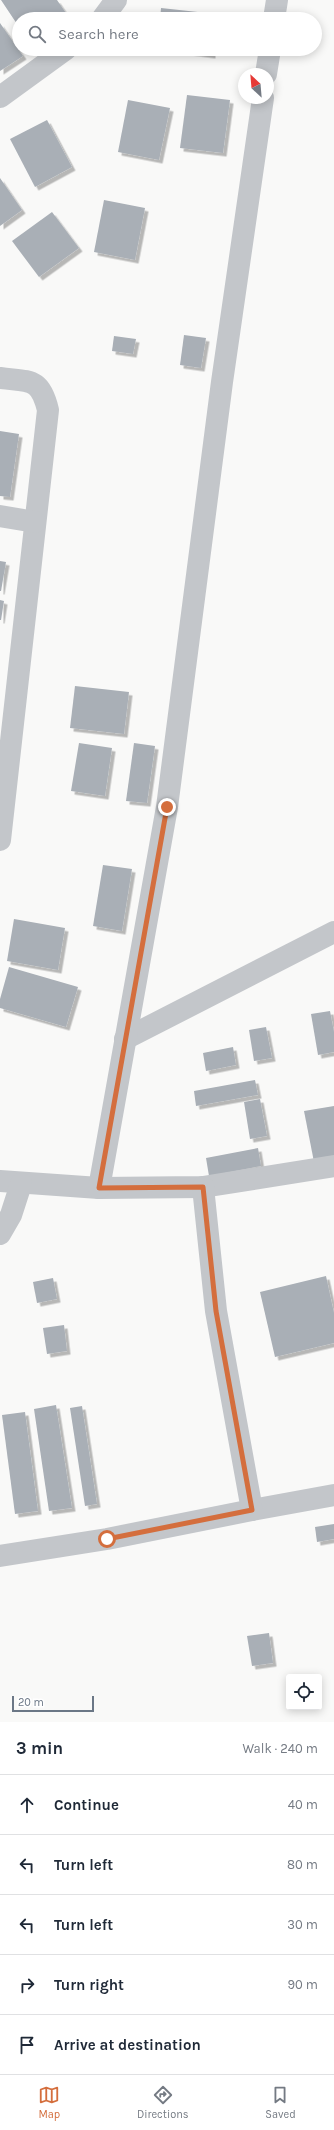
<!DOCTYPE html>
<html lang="en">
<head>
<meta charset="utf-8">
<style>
	:root { --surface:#fff; --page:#f2f2f3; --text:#1f2937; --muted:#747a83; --line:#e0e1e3; --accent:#d46e3d }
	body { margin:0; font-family:Karla,sans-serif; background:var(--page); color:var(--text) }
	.controls { position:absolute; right:12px; bottom:12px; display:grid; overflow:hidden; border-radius:4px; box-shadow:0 2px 10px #0003 }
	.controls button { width:36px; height:36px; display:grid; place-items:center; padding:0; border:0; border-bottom:1px solid var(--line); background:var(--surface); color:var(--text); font:20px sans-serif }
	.compass { position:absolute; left:238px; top:68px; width:36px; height:36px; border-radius:50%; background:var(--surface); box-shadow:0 2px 10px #0003; rotate:334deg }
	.scale { position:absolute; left:12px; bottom:10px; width:82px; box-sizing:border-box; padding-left:4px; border:2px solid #6b7786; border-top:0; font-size:11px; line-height:14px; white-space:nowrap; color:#6b7786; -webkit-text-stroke:3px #fff; paint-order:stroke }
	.stop { position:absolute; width:12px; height:12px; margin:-9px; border:3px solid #d46e3d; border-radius:50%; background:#fff }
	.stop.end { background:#d46e3d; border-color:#fff; box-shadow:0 1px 4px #0008 }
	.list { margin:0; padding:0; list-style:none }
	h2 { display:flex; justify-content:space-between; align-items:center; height:52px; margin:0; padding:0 16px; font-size:17px }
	h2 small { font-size:13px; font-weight:400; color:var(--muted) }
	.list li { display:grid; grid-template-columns:26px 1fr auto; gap:12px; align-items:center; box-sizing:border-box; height:60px; padding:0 16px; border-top:1px solid var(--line) }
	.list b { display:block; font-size:15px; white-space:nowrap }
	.list em { font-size:13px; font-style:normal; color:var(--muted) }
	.icon { flex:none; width:22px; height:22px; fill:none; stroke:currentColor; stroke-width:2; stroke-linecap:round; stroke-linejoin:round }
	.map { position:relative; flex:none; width:334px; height:1722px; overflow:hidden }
	.search { position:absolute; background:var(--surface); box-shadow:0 2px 10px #0003; left:12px; right:12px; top:12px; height:44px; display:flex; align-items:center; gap:10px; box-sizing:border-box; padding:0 14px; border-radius:22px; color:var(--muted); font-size:15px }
	.sheet { height:352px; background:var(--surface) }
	nav { display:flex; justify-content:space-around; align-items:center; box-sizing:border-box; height:56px; border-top:1px solid var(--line); background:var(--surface); font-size:11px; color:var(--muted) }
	nav a { display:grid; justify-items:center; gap:2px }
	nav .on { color:var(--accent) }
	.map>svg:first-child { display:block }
	.building { fill:#a9afb6; filter:url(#shadow) }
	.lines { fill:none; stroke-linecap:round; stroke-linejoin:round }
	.street { stroke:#c3c6ca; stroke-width:22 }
	.route { stroke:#d46e3d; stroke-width:5 }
</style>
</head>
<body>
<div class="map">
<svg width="334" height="1722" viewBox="0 0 334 1722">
	<defs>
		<filter id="shadow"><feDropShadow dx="3.5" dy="3.5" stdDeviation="0" flood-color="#0004"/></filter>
	</defs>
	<rect width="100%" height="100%" fill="#f9f9f8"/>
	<g class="building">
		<path d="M1,0H57L70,19H19V27Z"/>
		<path d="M161,8L216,14V19H160Z"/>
		<path d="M0,23L23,56L0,71Z"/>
		<path d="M168,49H212V55Z"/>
		<path d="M187,95L230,100L223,153L180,148Z"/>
		<path d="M128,100L170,108L159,160L118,152Z"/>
		<path d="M47,120L72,167L35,187L10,139Z"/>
		<path d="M0,178L22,210L0,226Z"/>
		<path d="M104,200L145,208L135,260L94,252Z"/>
		<path d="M52,212L79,248L39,277L12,241Z"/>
		<path d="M184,335L206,338L201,368L180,365Z"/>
		<path d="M114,336L136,339L133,354L112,351Z"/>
		<path d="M0,431L19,434L10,497L0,496Z"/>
		<path d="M0,561L6,562L1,591H0Z"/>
		<path d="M0,600L4,601L1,620H0Z"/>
		<path d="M75,686L129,692L124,734L70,728Z"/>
		<path d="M79,743L112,748L105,796L71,791Z"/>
		<path d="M134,743L155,746L147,803L126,801Z"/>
		<path d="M103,865L132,869L122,931L93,926Z"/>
		<path d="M14,919L65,928L58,970L7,961Z"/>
		<path d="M9,967L78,987L66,1027L0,1008V999Z"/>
		<path d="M330,1011L334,1032V1052L318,1055L311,1014Z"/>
		<path d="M266,1027L272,1058L254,1061L249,1030Z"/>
		<path d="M233,1047L236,1065L206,1071L203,1053Z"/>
		<path d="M255,1080L258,1095L196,1106L194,1091Z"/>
		<path d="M260,1099L267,1136L250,1139L244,1102Z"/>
		<path d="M334,1106V1159L314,1162L304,1111Z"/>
		<path d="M258,1148L261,1166L209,1176L206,1158Z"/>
		<path d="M326,1276L334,1313V1343L275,1357L260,1292Z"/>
		<path d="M53,1278L57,1299L37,1303L33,1282Z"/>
		<path d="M64,1325L67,1351L47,1354L43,1328Z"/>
		<path d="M56,1405L72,1508L49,1511L34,1409Z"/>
		<path d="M82,1406L97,1504L85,1506L70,1408Z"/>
		<path d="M25,1412L38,1511L15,1514L2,1415Z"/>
		<path d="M334,1524V1539L317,1542L315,1527Z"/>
		<path d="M269,1633L273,1663L252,1666L247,1636Z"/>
	</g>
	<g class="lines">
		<g class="street">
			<path d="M102,19L116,0"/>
			<path d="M274,19L277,0"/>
			<path d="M266,74L270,49"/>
			<path d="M0,97L66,49"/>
			<path d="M0,378C30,382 40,377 48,410L0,840"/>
			<path d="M0,516L35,522"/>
			<path d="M125,1039L334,932"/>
			<path d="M0,1181L99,1188L203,1187L334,1166"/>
			<path d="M203,1187L216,1311L252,1510L334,1495"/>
			<path d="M99,1188L167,807L222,382L263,98"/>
			<path d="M0,1234L11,1215L21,1184"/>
			<path d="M0,1556L107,1539L252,1510"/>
		</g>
	</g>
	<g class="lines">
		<path class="route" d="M107,1539L252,1510L216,1311L203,1187L99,1188L167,807"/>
	</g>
</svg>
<div class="controls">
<button><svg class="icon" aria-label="locate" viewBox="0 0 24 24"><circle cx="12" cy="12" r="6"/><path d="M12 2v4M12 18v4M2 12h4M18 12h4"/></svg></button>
</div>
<svg class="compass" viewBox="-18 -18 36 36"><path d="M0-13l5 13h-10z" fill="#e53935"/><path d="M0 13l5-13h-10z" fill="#747a83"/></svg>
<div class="scale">20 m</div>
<div class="stop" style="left:107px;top:1539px"></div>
<div class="stop end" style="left:167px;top:807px"></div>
<div class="search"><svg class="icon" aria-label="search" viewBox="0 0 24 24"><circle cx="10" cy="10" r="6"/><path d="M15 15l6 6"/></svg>Search here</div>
</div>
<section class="sheet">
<h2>3 min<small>Walk · 240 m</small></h2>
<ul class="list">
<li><svg class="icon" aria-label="ahead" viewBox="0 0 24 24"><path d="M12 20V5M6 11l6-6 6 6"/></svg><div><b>Continue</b></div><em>40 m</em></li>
<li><svg class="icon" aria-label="left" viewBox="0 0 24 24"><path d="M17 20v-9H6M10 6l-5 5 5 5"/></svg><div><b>Turn left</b></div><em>80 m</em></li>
<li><svg class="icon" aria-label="left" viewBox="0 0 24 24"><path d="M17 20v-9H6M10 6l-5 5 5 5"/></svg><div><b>Turn left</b></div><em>30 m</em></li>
<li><svg class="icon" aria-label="right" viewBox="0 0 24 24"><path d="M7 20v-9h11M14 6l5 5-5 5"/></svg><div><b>Turn right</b></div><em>90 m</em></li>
<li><svg class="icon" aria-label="arrive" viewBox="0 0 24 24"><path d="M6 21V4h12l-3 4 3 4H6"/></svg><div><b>Arrive at destination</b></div></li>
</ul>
</section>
<nav>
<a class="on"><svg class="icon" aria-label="map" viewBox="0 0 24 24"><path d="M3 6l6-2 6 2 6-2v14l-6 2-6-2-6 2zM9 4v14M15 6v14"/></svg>Map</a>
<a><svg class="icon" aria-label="directions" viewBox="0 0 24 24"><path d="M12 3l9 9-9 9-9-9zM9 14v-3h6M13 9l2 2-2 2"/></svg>Directions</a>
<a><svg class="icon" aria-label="saved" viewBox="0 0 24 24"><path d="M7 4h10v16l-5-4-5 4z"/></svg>Saved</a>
</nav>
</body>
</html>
